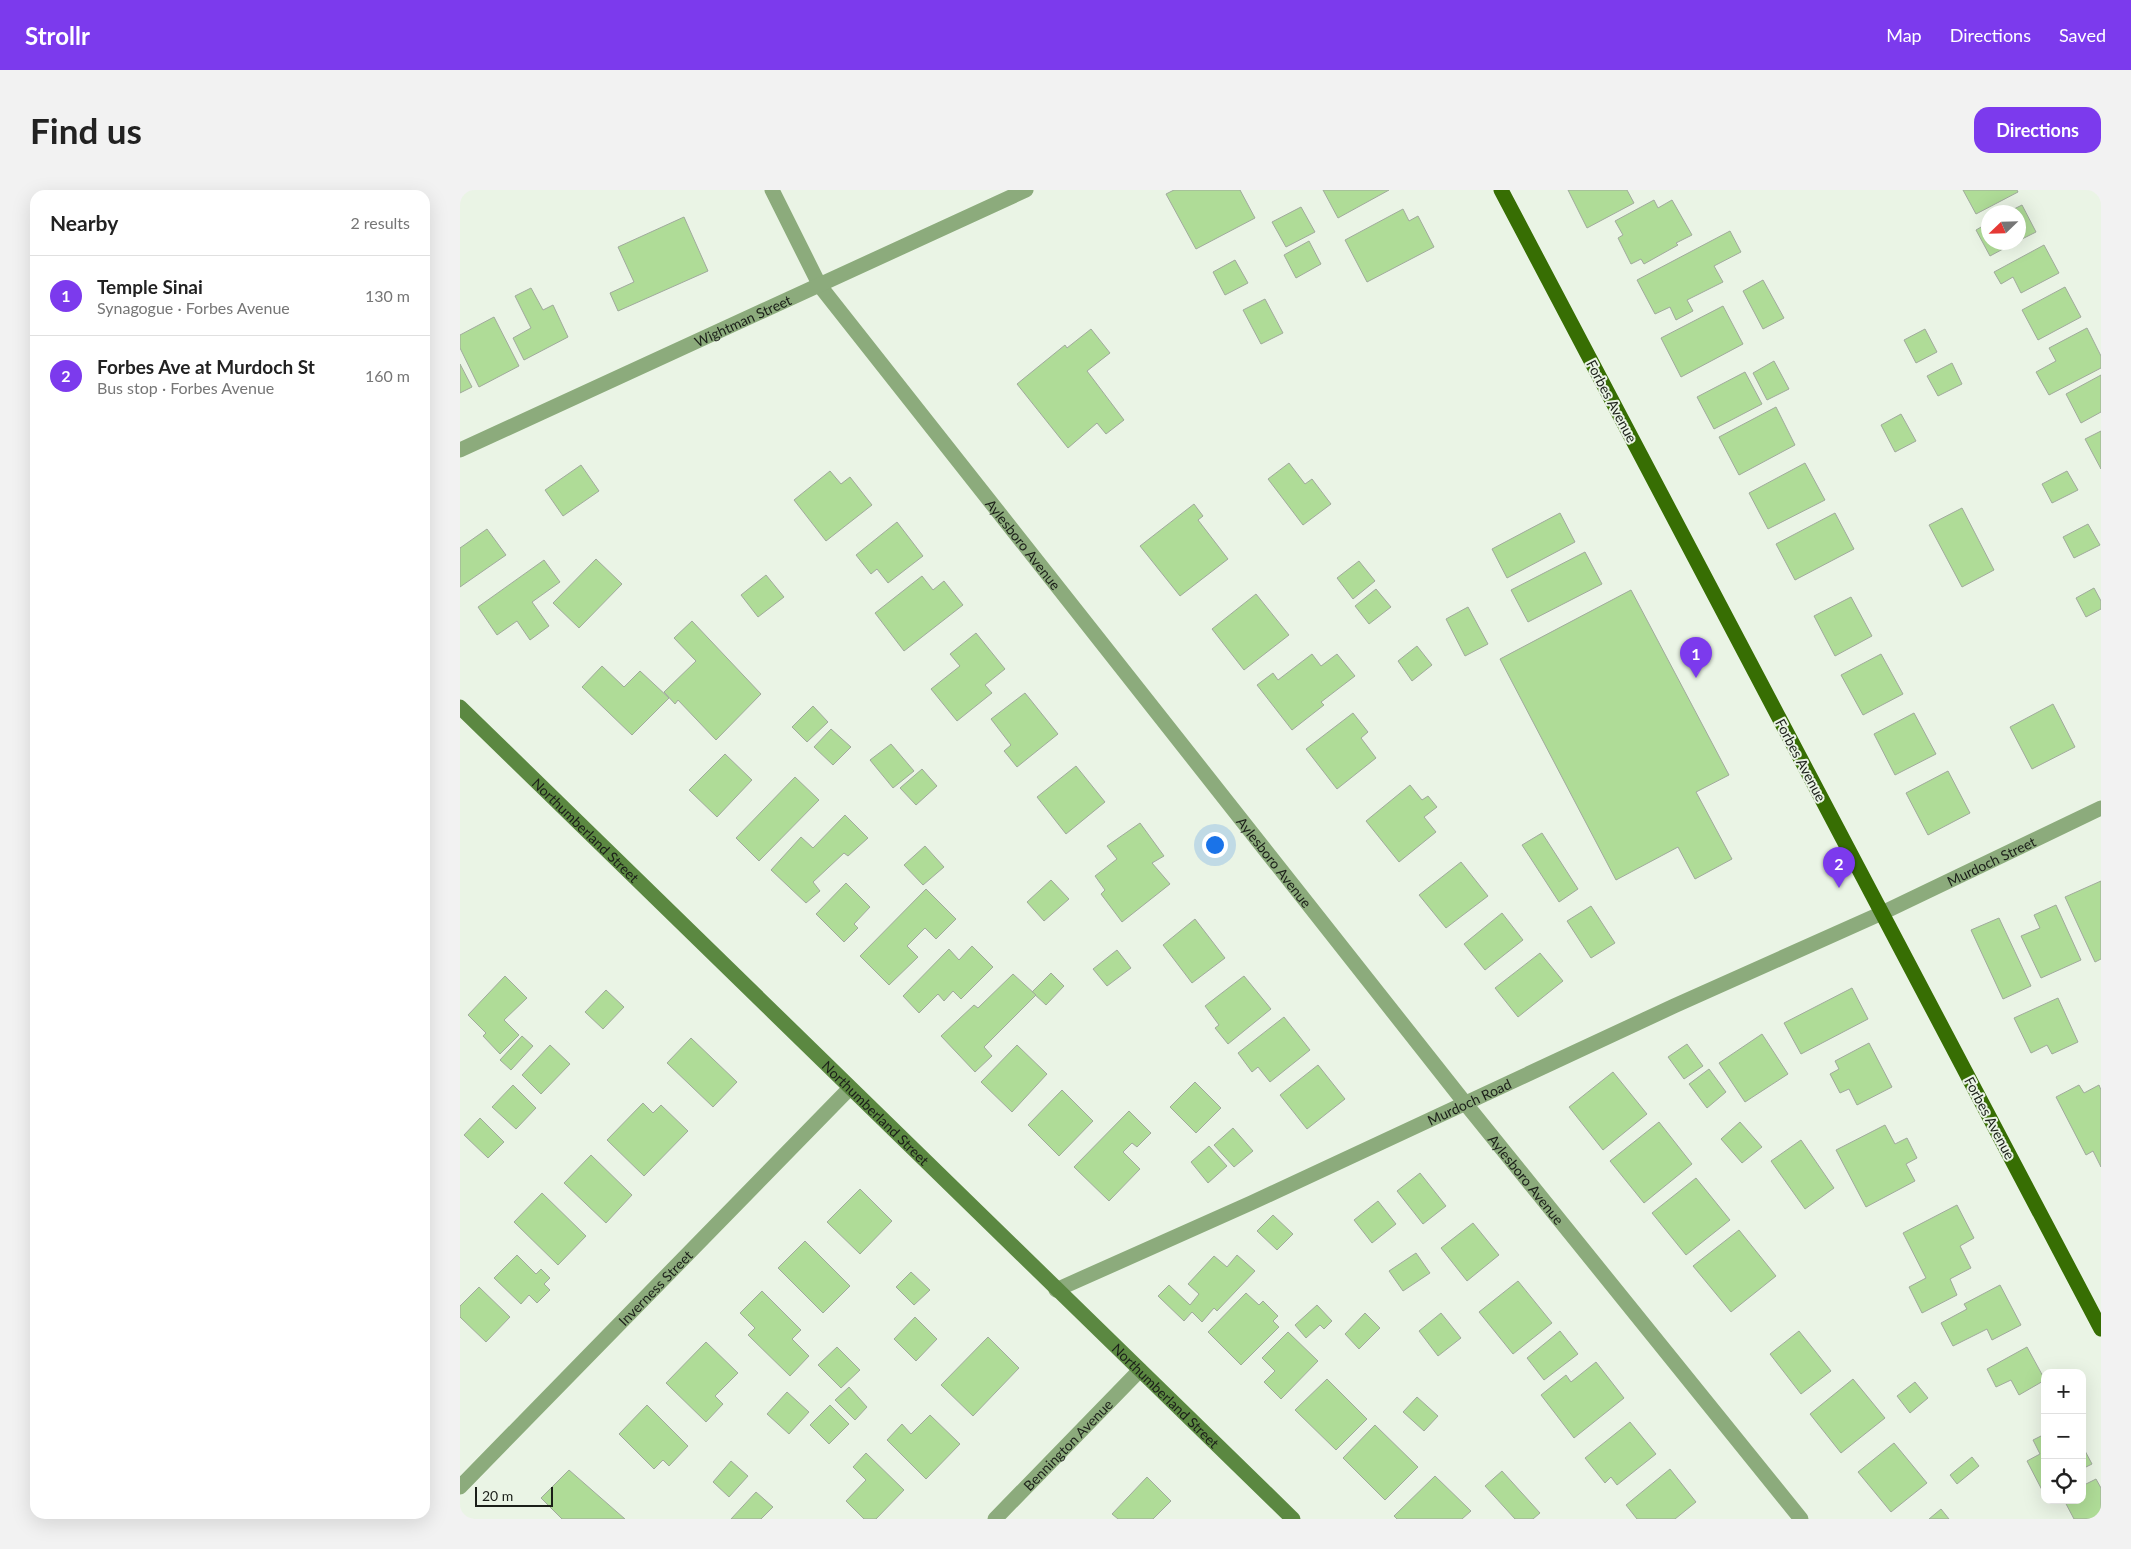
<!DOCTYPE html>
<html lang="en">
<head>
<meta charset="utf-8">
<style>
	:root { --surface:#fff; --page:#f2f2f2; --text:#222; --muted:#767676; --line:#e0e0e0; --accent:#7c3aed }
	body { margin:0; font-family:Lato,sans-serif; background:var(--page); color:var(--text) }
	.controls { position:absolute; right:15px; bottom:15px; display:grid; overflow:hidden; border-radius:10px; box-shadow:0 5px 20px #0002 }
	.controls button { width:45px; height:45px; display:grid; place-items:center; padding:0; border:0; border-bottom:1px solid var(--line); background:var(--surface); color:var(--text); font:25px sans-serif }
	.compass { position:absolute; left:1521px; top:15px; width:45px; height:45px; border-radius:50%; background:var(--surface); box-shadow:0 5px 20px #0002; rotate:247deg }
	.scale { position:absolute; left:15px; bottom:12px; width:78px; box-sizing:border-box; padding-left:5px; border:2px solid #1b1f19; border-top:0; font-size:14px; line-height:18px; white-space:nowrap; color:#1b1f19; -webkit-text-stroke:4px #eaf4e5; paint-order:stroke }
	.you { position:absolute; left:754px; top:654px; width:18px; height:18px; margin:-12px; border:4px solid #fff; border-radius:50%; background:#1a73e8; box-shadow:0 0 0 8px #1a73e833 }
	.badge { display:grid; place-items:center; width:32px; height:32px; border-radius:50%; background:var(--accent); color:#fff; font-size:16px; font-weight:700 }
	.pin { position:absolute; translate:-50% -41px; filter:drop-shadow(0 1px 2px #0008) }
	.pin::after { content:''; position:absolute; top:26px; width:18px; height:15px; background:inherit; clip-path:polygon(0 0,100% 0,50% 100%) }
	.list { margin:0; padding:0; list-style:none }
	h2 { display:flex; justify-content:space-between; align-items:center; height:65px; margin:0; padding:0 20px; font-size:21px }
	h2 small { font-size:16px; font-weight:400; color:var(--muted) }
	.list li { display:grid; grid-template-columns:32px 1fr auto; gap:15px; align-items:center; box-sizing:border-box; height:80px; padding:0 20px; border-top:1px solid var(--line) }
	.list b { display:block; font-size:19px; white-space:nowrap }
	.list p { margin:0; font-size:16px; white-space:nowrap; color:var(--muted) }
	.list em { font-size:16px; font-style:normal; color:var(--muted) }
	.icon { flex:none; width:28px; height:28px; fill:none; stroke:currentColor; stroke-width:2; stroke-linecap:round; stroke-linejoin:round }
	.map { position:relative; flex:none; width:1641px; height:1329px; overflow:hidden; border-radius:15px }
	header { display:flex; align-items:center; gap:30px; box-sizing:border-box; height:70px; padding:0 25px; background:var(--accent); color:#fff }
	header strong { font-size:24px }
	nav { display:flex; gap:28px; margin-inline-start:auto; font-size:18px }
	.intro { display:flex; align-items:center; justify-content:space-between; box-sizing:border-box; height:120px; padding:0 30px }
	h1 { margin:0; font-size:35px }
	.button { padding:12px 22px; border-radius:15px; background:var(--accent); color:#fff; font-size:18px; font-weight:700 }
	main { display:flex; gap:30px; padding:0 30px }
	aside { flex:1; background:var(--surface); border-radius:15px; box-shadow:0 5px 20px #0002 }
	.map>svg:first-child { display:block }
	.building { fill:#afdc97; stroke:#a0aa9c }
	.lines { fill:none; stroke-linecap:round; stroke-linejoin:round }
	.street { stroke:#8cab7c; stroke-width:15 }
	.secondary { stroke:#5b8841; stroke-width:15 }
	.primary { stroke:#376e03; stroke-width:15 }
	.labels { text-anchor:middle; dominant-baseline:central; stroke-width:4; stroke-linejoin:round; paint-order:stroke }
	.street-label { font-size:14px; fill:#1b1f19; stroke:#eaf4e5 }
</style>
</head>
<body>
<header>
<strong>Strollr</strong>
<nav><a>Map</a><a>Directions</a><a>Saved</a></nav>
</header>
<div class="intro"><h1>Find us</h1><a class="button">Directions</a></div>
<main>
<aside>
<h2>Nearby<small>2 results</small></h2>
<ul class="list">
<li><span class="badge">1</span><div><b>Temple Sinai</b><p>Synagogue · Forbes Avenue</p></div><em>130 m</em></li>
<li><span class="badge">2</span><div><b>Forbes Ave at Murdoch St</b><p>Bus stop · Forbes Avenue</p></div><em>160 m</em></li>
</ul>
</aside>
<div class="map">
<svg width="1641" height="1329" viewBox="0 0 1641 1329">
	<rect width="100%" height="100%" fill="#eaf4e5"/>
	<g class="building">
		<path d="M714,0H780L795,28L736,59L706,4Z"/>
		<path d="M863,0H929L878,28Z"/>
		<path d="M1108,0H1167L1174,13L1127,38Z"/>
		<path d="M1503,0H1557L1558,2L1516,24Z"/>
		<path d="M1194,10L1198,18L1212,10L1232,45L1216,53L1218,55L1184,74L1181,69L1171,74L1158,48L1163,45L1155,31Z"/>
		<path d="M1562,15L1576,42L1558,51V22H1548Z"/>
		<path d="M841,17L855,42L826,57L812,32Z"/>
		<path d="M943,19L949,31L958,26L974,57L907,92L885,50Z"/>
		<path d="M224,27L248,81L158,121L150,103L174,92L158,57Z"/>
		<path d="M1528,33V52H1556L1530,66L1516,40Z"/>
		<path d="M1270,41L1281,62L1254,76L1263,92L1227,110L1233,121L1216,130L1210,117L1195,124L1177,90Z"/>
		<path d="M849,51L861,74L836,88L824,65Z"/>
		<path d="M1584,55L1599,83L1561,103L1553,87L1541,94L1534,82Z"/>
		<path d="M775,70L788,93L765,105L753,82Z"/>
		<path d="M1303,90L1324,128L1303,139L1283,101Z"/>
		<path d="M1605,97L1621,127L1578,150L1562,120Z"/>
		<path d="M71,98L83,120L93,115L108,147L64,170L53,148L71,138L55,106Z"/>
		<path d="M805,109L823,143L801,154L783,120Z"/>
		<path d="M1263,116L1283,154L1221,187L1201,148Z"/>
		<path d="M34,127L59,176L19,197L0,158V145Z"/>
		<path d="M1627,138L1641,166V178L1589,205L1576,182L1596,171L1589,158Z"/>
		<path d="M631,139L650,163L627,181L664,230L646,244L637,233L608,258L557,194L605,155L607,158Z"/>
		<path d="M1465,139L1477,162L1456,173L1444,150Z"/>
		<path d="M1314,171L1329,199L1307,210L1293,183Z"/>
		<path d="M1492,173L1502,194L1478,206L1467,186Z"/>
		<path d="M0,174L12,197L0,203Z"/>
		<path d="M1285,182L1302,214L1254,239L1237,207Z"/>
		<path d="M1641,185V222L1621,233L1606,204Z"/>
		<path d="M1316,217L1335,255L1279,285L1259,247Z"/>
		<path d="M1441,224L1456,251L1435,262L1421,235Z"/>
		<path d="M1641,241V279L1625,249Z"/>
		<path d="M829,273L845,294L852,289L871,314L843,335L808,289Z"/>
		<path d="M1345,273L1365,310L1308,339L1289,303Z"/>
		<path d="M121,275L139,301L103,326L85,300Z"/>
		<path d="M370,281L381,294L390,287L412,315L366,351L334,310Z"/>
		<path d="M1607,281L1618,300L1592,313L1582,294Z"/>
		<path d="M734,314L743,326L738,330L768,369L720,406L680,356Z"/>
		<path d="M1502,318L1534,380L1502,397L1469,335Z"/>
		<path d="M1100,323L1115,352L1047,388L1032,359Z"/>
		<path d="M1375,323L1394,359L1335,390L1316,354Z"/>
		<path d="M437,332L463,366L428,393L417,379L411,384L396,365Z"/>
		<path d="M1628,334L1640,355L1614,368L1603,347Z"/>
		<path d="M27,339L46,365L0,397V358Z"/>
		<path d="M1125,362L1142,394L1068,432L1051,400Z"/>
		<path d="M136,369L162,394L119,438L93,413Z"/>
		<path d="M84,370L100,392L72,412L89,436L70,450L57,431L37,445L18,417Z"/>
		<path d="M899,371L915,391L893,409L877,388Z"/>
		<path d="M306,385L324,407L298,427L281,405Z"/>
		<path d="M462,386L473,400L484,391L503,415L444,461L415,423Z"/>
		<path d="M1634,398L1641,411V419L1626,427L1616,408Z"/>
		<path d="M916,399L931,417L909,434L895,416Z"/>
		<path d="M1171,400L1269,585L1236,602L1272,669L1235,689L1218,657L1156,690L1040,469Z"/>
		<path d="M796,404L829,445L784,480L752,439Z"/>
		<path d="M1391,407L1412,446L1375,466L1354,426Z"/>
		<path d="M1008,417L1028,454L1005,466L986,429Z"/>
		<path d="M232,431L301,504L256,550L218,510L215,514L204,502L236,471L214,448Z"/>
		<path d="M516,443L545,479L525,495L532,503L497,531L471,499L500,476L490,464Z"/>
		<path d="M957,456L972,475L952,491L938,471Z"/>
		<path d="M852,464L861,476L877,464L895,486L861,512L864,515L832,540L797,495L813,483L818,490Z"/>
		<path d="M1421,464L1443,504L1403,525L1381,485Z"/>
		<path d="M142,476L164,497L180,481L209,508L172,545L122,497Z"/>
		<path d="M565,503L598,544L557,577L544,561L551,555L531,529Z"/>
		<path d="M1593,514L1615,557L1572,579L1550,537Z"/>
		<path d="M353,516L368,532L347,552L332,537Z"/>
		<path d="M893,523L908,542L901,548L916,568L877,599L846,559Z"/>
		<path d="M1454,523L1476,564L1435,585L1414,544Z"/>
		<path d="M371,539L391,557L373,575L354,557Z"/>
		<path d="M431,554L454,581L433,598L410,570Z"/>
		<path d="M265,564L292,590L257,627L229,600Z"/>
		<path d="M616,576L645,612L606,644L577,607Z"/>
		<path d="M462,579L477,596L456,615L440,598Z"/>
		<path d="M1488,581L1510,623L1468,645L1446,603Z"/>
		<path d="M335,587L359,610L299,671L276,648Z"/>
		<path d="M950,595L962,610L968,606L977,617L964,627L976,642L939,672L906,631Z"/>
		<path d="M385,625L408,648L388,666L384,663L353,692L360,701L346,713L311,680L341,647L353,658Z"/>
		<path d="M680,633L704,666L692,673L710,694L662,732L641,704L645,700L635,686L657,669L647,656Z"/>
		<path d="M1082,643L1118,699L1099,712L1062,655Z"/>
		<path d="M465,656L484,677L463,695L444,675Z"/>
		<path d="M1001,672L1028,706L986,738L959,705Z"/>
		<path d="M591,690L609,709L584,731L567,712Z"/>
		<path d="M1641,691V769L1635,772L1605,707Z"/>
		<path d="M386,693L410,717L394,734L398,738L384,752L356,724Z"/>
		<path d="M466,699L496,729L476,749L465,738L447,756L458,767L429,795L400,766Z"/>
		<path d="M1596,715L1621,770L1581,788L1561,746L1580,738L1574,725Z"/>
		<path d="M1131,716L1155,753L1131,768L1107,731Z"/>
		<path d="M1042,723L1063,750L1025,780L1004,754Z"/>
		<path d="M1539,728L1571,796L1543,809L1511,740Z"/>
		<path d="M735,729L765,768L732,793L703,755Z"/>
		<path d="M512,756L533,777L501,809L493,801L484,811L478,804L459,823L443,806L489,759L499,770Z"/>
		<path d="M657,760L671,778L647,796L633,779Z"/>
		<path d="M1080,763L1103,791L1058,827L1035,798Z"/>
		<path d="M591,783L604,796L586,815L572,802Z"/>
		<path d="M553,784L576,805L524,857L532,866L515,882L481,846L514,815L518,818Z"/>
		<path d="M45,786L67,808L44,830L59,845L40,864L23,846L26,843L8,825Z"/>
		<path d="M784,786L811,819L768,854L755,838L759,835L745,816Z"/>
		<path d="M1392,798L1408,829L1341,864L1324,833Z"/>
		<path d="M146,800L164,817L143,839L125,822Z"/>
		<path d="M1598,808L1618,852L1592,864L1587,855L1571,863L1554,828Z"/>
		<path d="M824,827L850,860L810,892L798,877L792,882L778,863Z"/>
		<path d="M1302,844L1328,884L1285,912L1259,873Z"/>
		<path d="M62,846L73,856L51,880L40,870Z"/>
		<path d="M231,848L277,892L253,917L207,873Z"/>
		<path d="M1409,853L1432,897L1397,915L1389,899L1380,903L1370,884L1379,879L1375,871Z"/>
		<path d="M1227,854L1243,876L1224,889L1208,867Z"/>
		<path d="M90,855L110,874L81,904L62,885Z"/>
		<path d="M557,855L587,884L552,922L521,892Z"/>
		<path d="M858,875L885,909L847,939L820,905Z"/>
		<path d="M1249,879L1266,902L1247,918L1229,894Z"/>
		<path d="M1153,882L1187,924L1143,960L1109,917Z"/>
		<path d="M735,892L761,918L736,943L710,917Z"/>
		<path d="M53,895L76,918L56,939L32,917Z"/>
		<path d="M1619,895L1624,903L1639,895L1641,900V977L1633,961L1626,965L1596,907Z"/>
		<path d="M602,900L633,931L599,966L568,935Z"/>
		<path d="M183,913L193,923L201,915L228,941L184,986L147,950Z"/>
		<path d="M669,921L691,943L677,957L672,953L663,962L680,979L649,1011L614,977Z"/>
		<path d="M20,928L44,952L28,968L4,945Z"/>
		<path d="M1199,932L1232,974L1184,1013L1150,971Z"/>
		<path d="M1280,932L1302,957L1282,973L1261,949Z"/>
		<path d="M1425,935L1435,954L1447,948L1457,968L1446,974L1455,991L1406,1017L1376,960Z"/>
		<path d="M773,938L793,961L774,977L754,955Z"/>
		<path d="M1341,950L1374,998L1345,1019L1311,971Z"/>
		<path d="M749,956L767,976L748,993L731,972Z"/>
		<path d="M131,965L172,1005L146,1033L104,993Z"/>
		<path d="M960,983L986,1016L963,1034L937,1001Z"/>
		<path d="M1236,988L1270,1030L1226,1065L1192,1023Z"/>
		<path d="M400,999L432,1031L400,1064L367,1032Z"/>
		<path d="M82,1003L126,1046L98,1075L54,1032Z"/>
		<path d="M918,1011L936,1034L912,1053L894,1030Z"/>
		<path d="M1497,1015L1514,1048L1500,1056L1511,1078L1490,1089L1497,1105L1462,1123L1449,1097L1466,1088L1443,1043Z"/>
		<path d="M813,1025L833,1044L817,1060L797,1041Z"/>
		<path d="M1013,1033L1039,1065L1007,1091L981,1058Z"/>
		<path d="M1279,1040L1316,1086L1271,1122L1233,1076Z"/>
		<path d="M345,1051L390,1096L363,1123L318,1078Z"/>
		<path d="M956,1063L970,1083L943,1101L929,1081Z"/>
		<path d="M57,1065L76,1084L81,1079L90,1088L84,1094L90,1100L77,1113L69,1105L61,1114L34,1088Z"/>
		<path d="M777,1065L795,1081L757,1121L754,1118L742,1132L732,1122L724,1131L698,1106L709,1095L730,1115L739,1104L728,1094L754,1066L767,1077Z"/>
		<path d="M451,1082L470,1100L454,1115L436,1097Z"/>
		<path d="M1058,1091L1092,1133L1053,1164L1019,1122Z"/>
		<path d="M1540,1095L1561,1135L1532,1150L1527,1139L1493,1156L1481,1133L1507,1119L1504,1114Z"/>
		<path d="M19,1097L50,1127L26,1152L0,1127V1116Z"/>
		<path d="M302,1101L341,1140L332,1149L349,1166L330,1186L288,1145L295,1138L280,1123Z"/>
		<path d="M786,1103L799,1115L803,1111L818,1126L813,1131L819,1137L781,1175L748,1142Z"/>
		<path d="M857,1115L872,1131L864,1139L860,1135L846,1148L835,1135Z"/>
		<path d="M905,1123L920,1138L899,1159L885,1144Z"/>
		<path d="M981,1123L1001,1148L978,1166L959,1141Z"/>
		<path d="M455,1127L477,1149L456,1171L434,1149Z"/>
		<path d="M1100,1141L1118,1164L1084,1190L1067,1168Z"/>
		<path d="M1339,1141L1371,1181L1341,1204L1310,1164Z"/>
		<path d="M828,1142L858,1171L821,1209L804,1192L815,1181L802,1168Z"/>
		<path d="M528,1147L559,1178L513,1226L481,1195Z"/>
		<path d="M246,1152L278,1183L255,1206L263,1214L246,1232L206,1193Z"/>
		<path d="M377,1157L400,1180L381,1198L358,1175Z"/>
		<path d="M1567,1157L1585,1190L1559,1205L1551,1190L1536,1197L1527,1179Z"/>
		<path d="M1136,1172L1164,1208L1114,1248L1081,1205L1106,1185L1111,1192Z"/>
		<path d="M867,1189L907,1229L876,1260L835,1220Z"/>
		<path d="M1393,1189L1425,1228L1381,1263L1350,1224Z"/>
		<path d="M1455,1192L1468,1208L1450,1223L1437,1206Z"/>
		<path d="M389,1197L407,1217L395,1230L375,1210Z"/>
		<path d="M327,1202L349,1222L329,1244L307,1224Z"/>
		<path d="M957,1207L978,1226L964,1241L943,1222Z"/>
		<path d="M187,1215L228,1256L209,1276L203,1270L194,1279L159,1244Z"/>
		<path d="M370,1215L389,1234L369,1254L350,1235Z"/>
		<path d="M470,1225L500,1254L466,1289L427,1250L442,1234L451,1244Z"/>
		<path d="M1170,1232L1196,1264L1157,1295L1151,1287L1145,1293L1125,1268Z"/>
		<path d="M915,1235L958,1277L925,1310L883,1268Z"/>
		<path d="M1585,1244V1299L1582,1300L1567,1271L1580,1264L1573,1250Z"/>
		<path d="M1434,1253L1467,1293L1431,1322L1398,1282Z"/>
		<path d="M1624,1259L1632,1274L1622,1279V1260Z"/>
		<path d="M406,1263L444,1300L416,1329H404L386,1311L406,1290L393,1277Z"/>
		<path d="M1512,1267L1519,1276L1497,1294L1490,1285Z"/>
		<path d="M271,1271L288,1286L269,1307L253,1292Z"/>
		<path d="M1210,1279L1236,1312L1215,1329H1177L1166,1315Z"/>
		<path d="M109,1280L165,1329H102L81,1308Z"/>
		<path d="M1042,1281L1080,1323L1073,1329H1055L1025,1296Z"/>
		<path d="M975,1286L1011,1321L1002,1329H937L934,1326Z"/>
		<path d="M687,1287L711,1311L693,1329H658L652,1324Z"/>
		<path d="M1636,1289L1641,1298V1329H1614L1604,1310H1622V1296Z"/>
		<path d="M296,1302L313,1317L301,1329H271Z"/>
		<path d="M1481,1319L1489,1329H1469Z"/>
	</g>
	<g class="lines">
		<g class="street">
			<path id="s1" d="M312,0L360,96L1005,913L1341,1329"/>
			<path id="s2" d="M0,260L566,0"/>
			<path id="s3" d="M596,1100L791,1013L1214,816L1422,723L1641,618"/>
			<path id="s4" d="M0,1297L389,899"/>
			<path id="s5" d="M535,1329L680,1180"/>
		</g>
		<path class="secondary" id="s6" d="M0,517L833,1329"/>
		<path class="primary" d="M1041,0L1641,1139"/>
	</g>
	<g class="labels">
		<g class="street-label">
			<text stroke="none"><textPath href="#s2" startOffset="311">Wightman Street</textPath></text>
			<text transform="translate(1152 211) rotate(62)">Forbes Avenue</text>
			<text stroke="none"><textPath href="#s1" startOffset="436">Aylesboro Avenue</textPath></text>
			<text transform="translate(1341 570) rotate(62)">Forbes Avenue</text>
			<text stroke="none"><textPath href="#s6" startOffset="176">Northumberland Street</textPath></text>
			<text stroke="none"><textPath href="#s3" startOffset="1029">Murdoch Street</textPath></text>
			<text stroke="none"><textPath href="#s1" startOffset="841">Aylesboro Avenue</textPath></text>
			<text stroke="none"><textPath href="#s3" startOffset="454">Murdoch Road</textPath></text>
			<text stroke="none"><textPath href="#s6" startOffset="581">Northumberland Street</textPath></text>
			<text transform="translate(1530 928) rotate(62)">Forbes Avenue</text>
			<text stroke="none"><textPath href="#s1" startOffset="1246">Aylesboro Avenue</textPath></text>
			<text stroke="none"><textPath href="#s4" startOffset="279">Inverness Street</textPath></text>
			<text stroke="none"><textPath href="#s6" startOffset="986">Northumberland Street</textPath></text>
			<text stroke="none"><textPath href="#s5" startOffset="104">Bennington Avenue</textPath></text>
		</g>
	</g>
</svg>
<div class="controls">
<button>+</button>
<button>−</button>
<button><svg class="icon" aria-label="locate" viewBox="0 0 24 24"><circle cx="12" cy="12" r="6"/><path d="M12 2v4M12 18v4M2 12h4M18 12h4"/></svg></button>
</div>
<svg class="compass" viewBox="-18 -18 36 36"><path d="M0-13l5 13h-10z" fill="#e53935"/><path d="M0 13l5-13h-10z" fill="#767676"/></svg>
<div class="scale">20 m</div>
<div class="you"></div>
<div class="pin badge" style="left:1236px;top:488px">1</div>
<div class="pin badge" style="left:1379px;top:698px">2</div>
</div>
</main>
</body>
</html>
